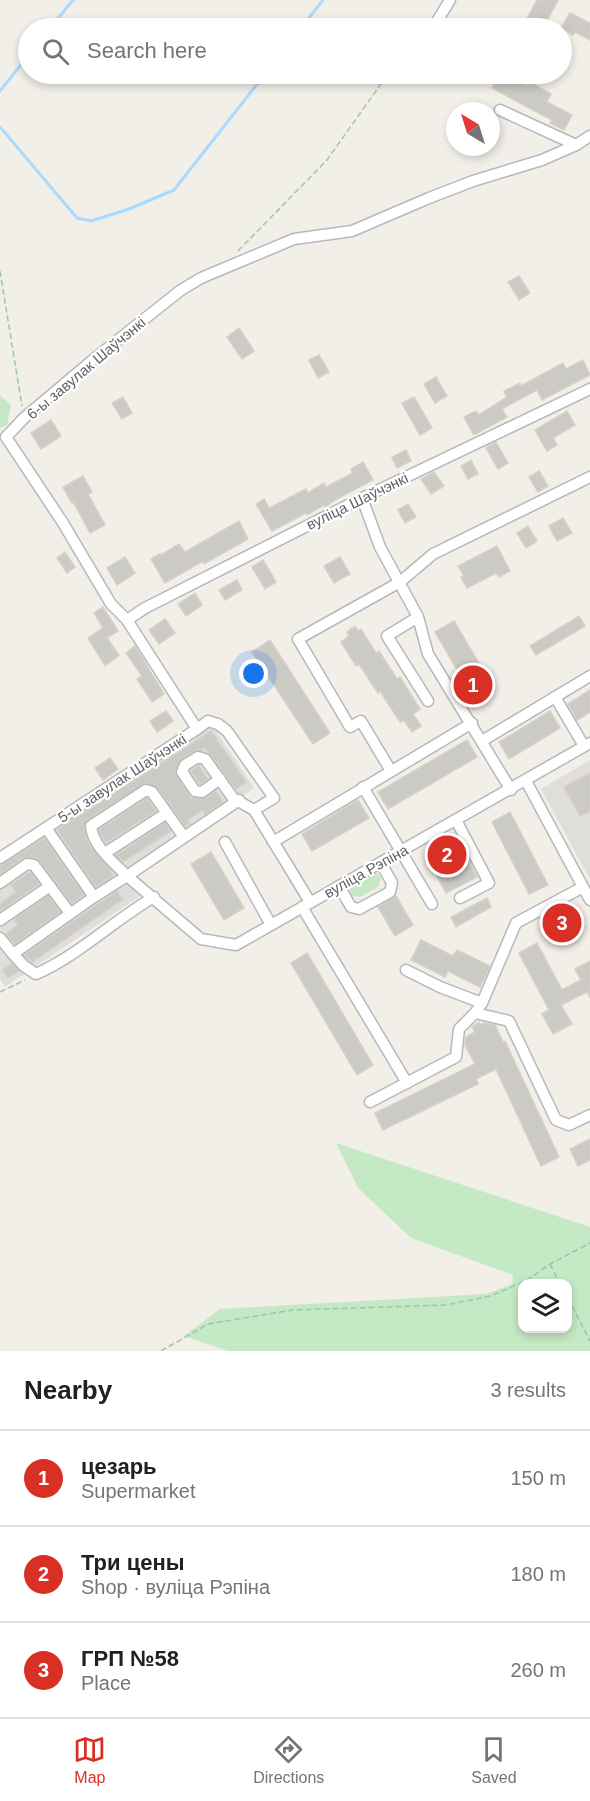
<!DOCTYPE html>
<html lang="en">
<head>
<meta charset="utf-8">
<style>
	:root { --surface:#fff; --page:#f2f2f2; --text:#202124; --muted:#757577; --line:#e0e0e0; --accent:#d93025 }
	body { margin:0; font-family:Arial,sans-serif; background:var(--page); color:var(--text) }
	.controls { position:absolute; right:18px; bottom:18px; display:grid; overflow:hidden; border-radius:12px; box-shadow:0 3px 9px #0003 }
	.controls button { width:54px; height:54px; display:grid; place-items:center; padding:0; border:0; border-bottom:2px solid var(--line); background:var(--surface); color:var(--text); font:30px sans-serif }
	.compass { position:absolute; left:446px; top:102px; width:54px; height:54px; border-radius:50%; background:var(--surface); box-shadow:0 3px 9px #0003; rotate:322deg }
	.you { position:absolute; left:254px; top:674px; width:21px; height:21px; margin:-15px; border:4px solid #fff; border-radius:50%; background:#1a73e8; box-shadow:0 0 0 9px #1a73e833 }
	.badge { display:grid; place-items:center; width:39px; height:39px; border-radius:50%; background:var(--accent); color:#fff; font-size:20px; font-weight:700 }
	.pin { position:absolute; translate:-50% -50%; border:3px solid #fff; box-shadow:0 2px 6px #0006 }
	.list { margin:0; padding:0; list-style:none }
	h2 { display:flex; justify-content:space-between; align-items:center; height:78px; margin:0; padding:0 24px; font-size:26px }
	h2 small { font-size:20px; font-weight:400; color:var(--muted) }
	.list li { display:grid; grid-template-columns:39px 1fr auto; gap:18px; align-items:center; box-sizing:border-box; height:96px; padding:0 24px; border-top:2px solid var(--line) }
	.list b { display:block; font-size:22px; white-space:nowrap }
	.list p { margin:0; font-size:20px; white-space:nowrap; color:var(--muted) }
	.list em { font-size:20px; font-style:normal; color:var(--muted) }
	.icon { flex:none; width:33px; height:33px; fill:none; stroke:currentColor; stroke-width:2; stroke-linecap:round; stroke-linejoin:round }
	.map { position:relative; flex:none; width:590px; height:1351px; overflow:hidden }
	.search { position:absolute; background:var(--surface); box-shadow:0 3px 9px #0003; left:18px; right:18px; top:18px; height:66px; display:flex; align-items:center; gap:15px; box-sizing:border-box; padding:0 21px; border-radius:33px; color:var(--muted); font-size:22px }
	.sheet { height:366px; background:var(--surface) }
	nav { display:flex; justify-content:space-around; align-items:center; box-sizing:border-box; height:84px; border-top:2px solid var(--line); background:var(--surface); font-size:16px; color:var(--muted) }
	nav a { display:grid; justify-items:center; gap:3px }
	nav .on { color:var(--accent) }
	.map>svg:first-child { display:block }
	.industrial { fill:#e0deda }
	.green { fill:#c5e8c5; fill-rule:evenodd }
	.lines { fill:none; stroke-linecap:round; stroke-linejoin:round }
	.stream { stroke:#aadaff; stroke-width:3 }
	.building { fill:#cccac5; stroke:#d6d1c6; stroke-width:1.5 }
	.minor-casing { stroke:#b5b8bc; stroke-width:13 }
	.path { stroke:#9cc7a9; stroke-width:1.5; stroke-dasharray:6 3; stroke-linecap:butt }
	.minor { stroke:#fff; stroke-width:10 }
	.labels { text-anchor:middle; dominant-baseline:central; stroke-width:4.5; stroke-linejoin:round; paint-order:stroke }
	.street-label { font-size:15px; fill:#5f6368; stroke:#fff }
</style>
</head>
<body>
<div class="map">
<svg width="590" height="1351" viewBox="0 0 590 1351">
	<rect width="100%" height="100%" fill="#f1efe8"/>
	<g class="industrial">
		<path d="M212,725L254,788L131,869L143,894L5,987L0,979V863Z"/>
		<path d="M590,760V879L541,789Z"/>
	</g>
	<g class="green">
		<path d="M0,395L11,405L7,425L0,428Z"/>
		<path d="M375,871L381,878L378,887L360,897L351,895L348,888L350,884Z"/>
		<path d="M336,1143L590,1227V1351H228L184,1336L220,1309L486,1294L512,1284L513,1275L411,1238L358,1188ZM522,1284H568V1328H522Z"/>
	</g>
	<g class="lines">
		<g class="stream">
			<path d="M50,28L73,0"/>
			<path d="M301,28L323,0"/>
			<path d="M0,91L28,56"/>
			<path d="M0,127L77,218L91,221L129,209L174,190L265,74"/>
		</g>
	</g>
	<g class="building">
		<path d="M537,0H558L543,28H522Z"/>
		<path d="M570,13L590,23V40L575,32L573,35L561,28Z"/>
		<path d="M499,74H505L528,86L530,82L551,94L547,102L572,115L564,130L550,123L552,120L492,88Z"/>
		<path d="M519,276L530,293L519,300L508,282Z"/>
		<path d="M239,328L254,351L242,359L227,337Z"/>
		<path d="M319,355L329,372L318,378L309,360Z"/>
		<path d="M583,360L590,375L542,400L537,390L502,409L507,417L474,435L464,417L476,411L479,415L507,397L504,391L520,383L521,386L563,363L566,369Z"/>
		<path d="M436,377L447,396L435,403L424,384Z"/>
		<path d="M123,397L132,413L122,419L112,403Z"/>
		<path d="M414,397L432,428L420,435L402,403Z"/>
		<path d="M567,411L575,425L553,438L557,445L547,451L535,430Z"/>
		<path d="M51,420L61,436L41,449L31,433Z"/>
		<path d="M496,442L508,463L498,469L486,448Z"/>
		<path d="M406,450L411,461L397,468L392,457Z"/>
		<path d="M471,460L478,474L468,479L461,466Z"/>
		<path d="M363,462L373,480L335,500L325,507L324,505L307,515L306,513L272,531L256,504L264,499L269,508L306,489L308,493L324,483L326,487L353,473L351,469Z"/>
		<path d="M539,471L548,486L538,492L529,477Z"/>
		<path d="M434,472L444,486L431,494L421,479Z"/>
		<path d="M83,476L92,492L88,494L105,525L90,533L74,503H72L63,487Z"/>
		<path d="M408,504L416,517L405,523L398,510Z"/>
		<path d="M563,518L572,533L557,541L549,526Z"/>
		<path d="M239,521L248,539L204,564L203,561L165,583L151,559L160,554L161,555L179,544L185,552Z"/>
		<path d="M528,526L537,541L526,548L517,533Z"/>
		<path d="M497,546L510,571L499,577L496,573L467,588L461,577L464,576L458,566Z"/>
		<path d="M65,552L75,567L67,573L57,558Z"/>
		<path d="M125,557L135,573L117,585L107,568Z"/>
		<path d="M340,557L350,574L334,583L324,566Z"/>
		<path d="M263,560L276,582L265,589L252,567Z"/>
		<path d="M237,580L242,590L225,600L219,590Z"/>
		<path d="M195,593L202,605L186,616L178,604Z"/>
		<path d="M103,607L118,631L107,638L119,655L105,666L88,638L103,628L94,613Z"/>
		<path d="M579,616L585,626L536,655L530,646Z"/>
		<path d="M165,619L175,633L159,644L149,630Z"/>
		<path d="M454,621L484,672L465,683L435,632Z"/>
		<path d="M355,626L358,631L361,629L376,653L379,651L397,679L400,677L420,709L413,714L421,726L412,732L404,720L400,722L380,691L378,693L359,664L356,666L341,642L349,636L347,632Z"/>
		<path d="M270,640L330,733L313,744L252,652Z"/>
		<path d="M135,646L164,694L152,702L137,679L142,676L126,653Z"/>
		<path d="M590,690V712L577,720L568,704Z"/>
		<path d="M166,711L173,721L157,732L150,721Z"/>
		<path d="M550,711L560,728L509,759L499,742Z"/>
		<path d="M211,731L246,782L236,789L205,748L201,750H197L181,759L175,773L191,798H206L216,791L223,802L205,814L202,810L188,820L189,823L185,826L158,788L146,783L87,820L84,827L88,843L110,870L113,876L96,887L57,830Z"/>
		<path d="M467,740L477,757L388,809L378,792Z"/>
		<path d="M110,758L118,769L103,780L95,768Z"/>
		<path d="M199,765L207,779L200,784L191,771Z"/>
		<path d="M590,773V811L580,816L564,787Z"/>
		<path d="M147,798L156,811L106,843L99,830Z"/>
		<path d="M358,800L369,818L312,851L302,834Z"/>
		<path d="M510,812L548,885L529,894L492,822Z"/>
		<path d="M165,823L171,831L123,862L116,855Z"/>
		<path d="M44,838L84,895L72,903L37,858H23L0,874V866Z"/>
		<path d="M460,844L477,877L446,893L429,861Z"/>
		<path d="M211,852L244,908L224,920L191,864Z"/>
		<path d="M30,872L39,884L0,911V904L16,892L11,885Z"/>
		<path d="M117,891L123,899L32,962L24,955Z"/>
		<path d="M48,896L60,912L15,944L6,934L18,925L14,919Z"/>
		<path d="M396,896L413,925L395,936L378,907Z"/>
		<path d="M487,898L491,907L456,927L451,917Z"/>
		<path d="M564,915L570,926L560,931L554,921Z"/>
		<path d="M421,940L453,956L457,950L490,966L480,987L448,971L445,977L411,960Z"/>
		<path d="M537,943L562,990L581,980L575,969L590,961V997L587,992L561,1005L572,1024L553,1034L542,1014L549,1010L519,953Z"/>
		<path d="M307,953L373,1065L357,1075L291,963Z"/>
		<path d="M12,964L19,971L8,978L3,970Z"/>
		<path d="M479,1022L480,1025L484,1023L495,1025L503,1042L505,1041L559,1157L541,1166L496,1069L476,1079L478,1084L383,1130L375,1113L475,1064L465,1045L466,1037L475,1032L472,1027Z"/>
		<path d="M590,1139V1160L578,1166L570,1149Z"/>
	</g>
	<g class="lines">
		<g class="minor-casing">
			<g id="minor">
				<path d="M433,28L450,0"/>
				<path d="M500,110L576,145L590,136"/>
				<path d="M362,498L380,547L418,617L428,654L511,790"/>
				<path d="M418,617L387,636L428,701"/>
				<path d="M127,620L145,608L362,498L590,389"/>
				<path d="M555,697L584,746"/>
				<path d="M197,729L208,721L218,724L227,731L274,798L254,810L310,902"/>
				<path d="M482,741L590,676"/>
				<path d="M391,771L361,721L350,727L298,639L400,582L433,554L590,477"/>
				<path d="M220,779L202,792L195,791L182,772L185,765L198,757L205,759L233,798L254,810"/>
				<path d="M526,781L590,900"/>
				<path d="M363,787L432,904"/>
				<path d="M456,820L489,883L460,898"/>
				<path d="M46,828L94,897L127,876L201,939L236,945L590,743"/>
				<path d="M184,837L152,792L146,790L91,826C92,845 114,863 127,876L239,800"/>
				<path d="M225,842L271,925"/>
				<path d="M273,842L472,723"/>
				<path d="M105,853L167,813"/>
				<path d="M0,858L197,729L127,620L111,604L63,523L6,437L24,418L94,359L181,290L201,278L294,239L352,231L429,198L473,181L542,160L576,145"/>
				<path d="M0,883L27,864L34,865L70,913"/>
				<path d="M339,886L351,907L359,909L390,892L392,883L381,863"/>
				<path d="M302,907L407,1083"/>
				<path d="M0,920L50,886"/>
				<path d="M0,938L13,954L94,897"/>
				<path d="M13,954L24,966L36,974C79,955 113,921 154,897"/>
				<path d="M482,1003L516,923L583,887"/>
				<path d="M475,1013L509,1021L556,1120L569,1125L590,1115"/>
				<path d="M370,1102L456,1057L459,1029L475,1013L482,1003L440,987L406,970"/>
			</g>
		</g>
		<g class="path">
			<path d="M238,251L327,160L388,74"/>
			<path d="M0,271L22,406"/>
			<path d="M0,992L25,980"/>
			<path d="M550,1264L560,1284"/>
			<path d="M568,1298L590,1341"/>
			<path d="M161,1351L208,1324L293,1310L446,1305L491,1296L527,1280L550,1264L590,1243"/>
		</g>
		<use href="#minor" class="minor"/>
	</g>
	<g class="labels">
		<g class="street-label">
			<text transform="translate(86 368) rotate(-40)">6-ы завулак Шаўчэнкі</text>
			<text transform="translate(357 501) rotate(-26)">вуліца Шаўчэнкі</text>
			<text transform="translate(122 778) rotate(-33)">5-ы завулак Шаўчэнкі</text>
			<text transform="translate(366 871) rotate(-29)">вуліца Рэпіна</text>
		</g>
	</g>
</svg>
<div class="controls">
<button><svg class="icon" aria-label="layers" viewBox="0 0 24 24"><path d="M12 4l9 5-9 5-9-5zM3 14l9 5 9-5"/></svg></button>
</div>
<svg class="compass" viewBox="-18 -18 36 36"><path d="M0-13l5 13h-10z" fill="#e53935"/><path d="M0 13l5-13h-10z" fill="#757577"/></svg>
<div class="you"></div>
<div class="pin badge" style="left:473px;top:685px">1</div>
<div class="pin badge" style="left:447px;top:855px">2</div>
<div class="pin badge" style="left:562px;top:923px">3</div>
<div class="search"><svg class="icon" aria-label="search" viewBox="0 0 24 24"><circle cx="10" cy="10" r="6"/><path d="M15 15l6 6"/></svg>Search here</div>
</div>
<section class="sheet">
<h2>Nearby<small>3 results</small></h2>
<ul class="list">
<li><span class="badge">1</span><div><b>цезарь</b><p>Supermarket</p></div><em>150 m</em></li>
<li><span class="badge">2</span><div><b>Три цены</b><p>Shop · вуліца Рэпіна</p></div><em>180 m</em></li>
<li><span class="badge">3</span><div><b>ГРП №58</b><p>Place</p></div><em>260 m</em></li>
</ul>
</section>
<nav>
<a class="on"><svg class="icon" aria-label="map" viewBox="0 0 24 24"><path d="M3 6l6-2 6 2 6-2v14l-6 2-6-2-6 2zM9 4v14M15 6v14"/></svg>Map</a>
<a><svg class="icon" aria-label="directions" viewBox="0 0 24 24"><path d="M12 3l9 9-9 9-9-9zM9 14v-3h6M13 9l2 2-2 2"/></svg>Directions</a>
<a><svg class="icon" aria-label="saved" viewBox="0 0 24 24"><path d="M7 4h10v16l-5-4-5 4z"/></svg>Saved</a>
</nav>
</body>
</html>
